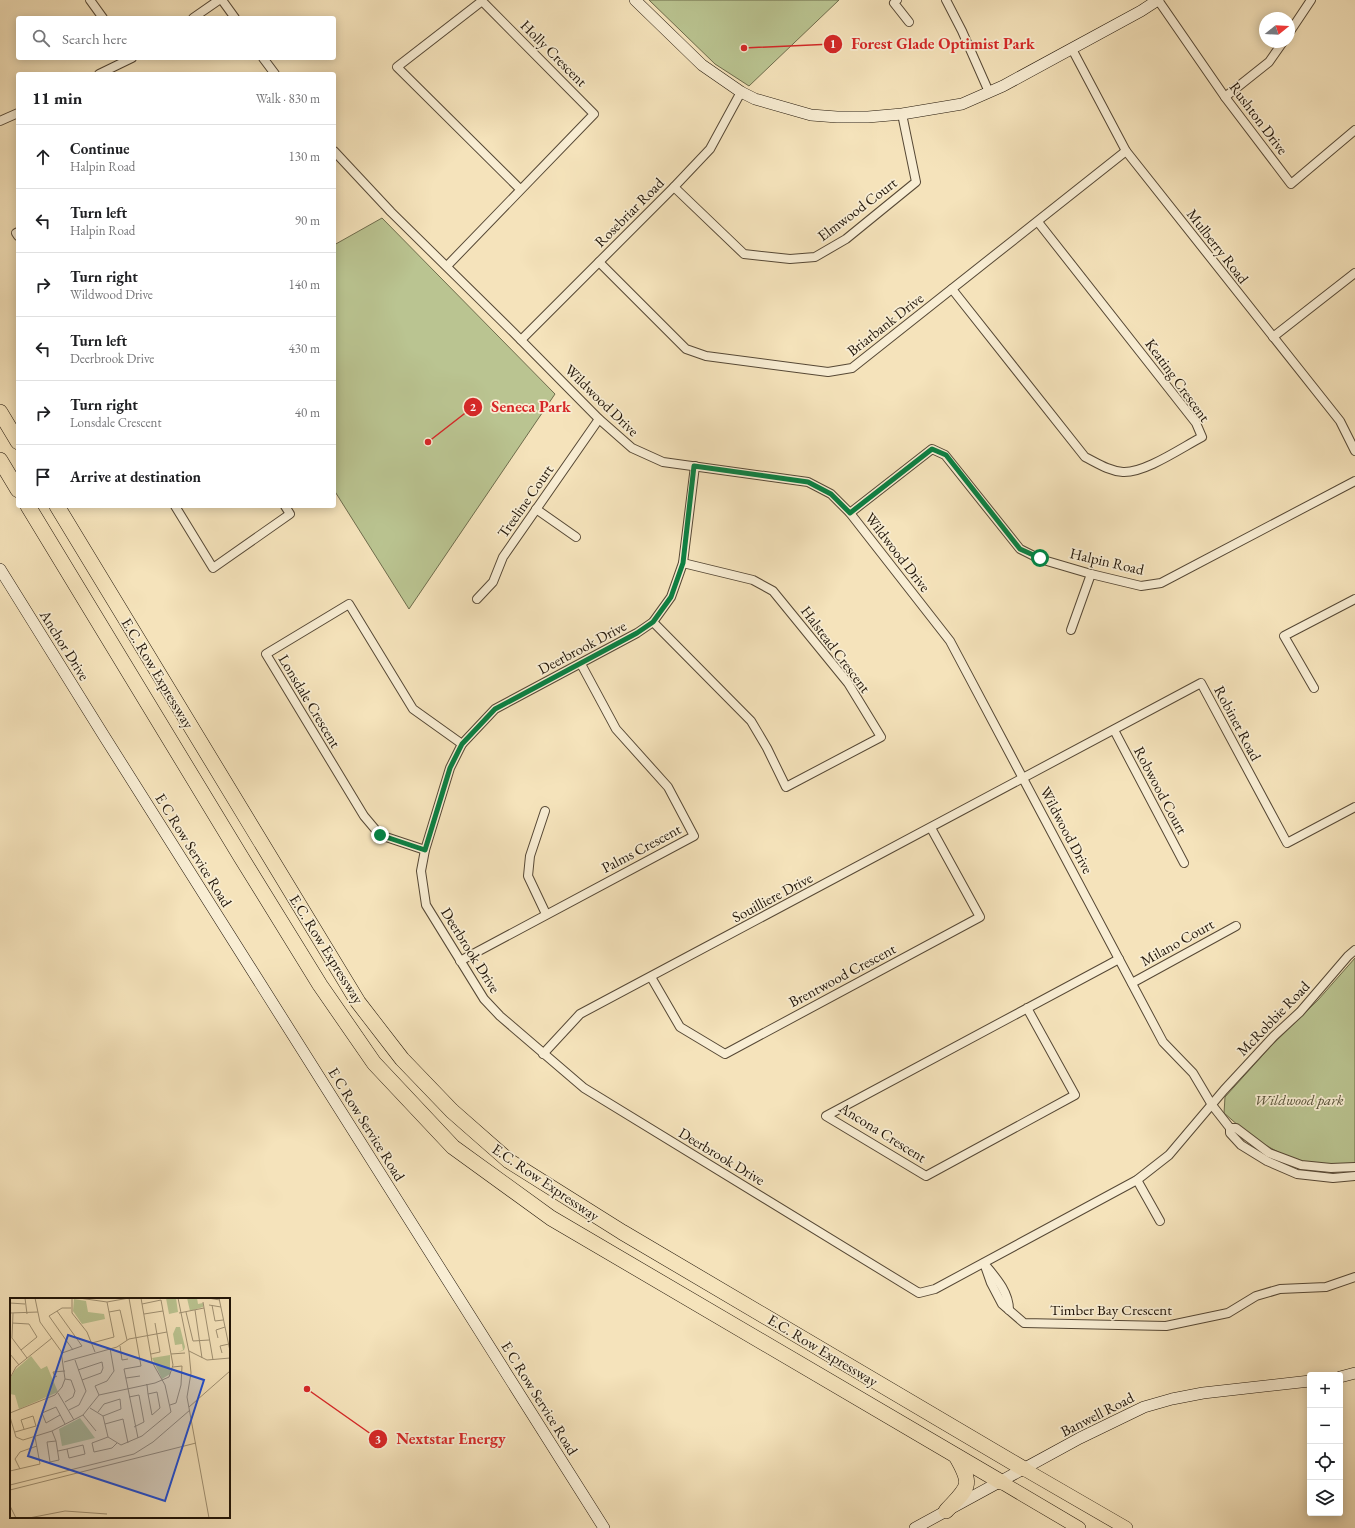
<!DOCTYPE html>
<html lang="en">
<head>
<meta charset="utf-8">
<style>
	:root { --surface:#fff; --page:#f2f2f2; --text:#202124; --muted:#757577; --line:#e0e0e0 }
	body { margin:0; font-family:"EB Garamond",serif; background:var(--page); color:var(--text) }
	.controls { position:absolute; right:12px; bottom:12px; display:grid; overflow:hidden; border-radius:4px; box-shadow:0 2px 10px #0003 }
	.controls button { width:36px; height:36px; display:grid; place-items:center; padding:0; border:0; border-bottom:1px solid var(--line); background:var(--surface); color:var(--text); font:20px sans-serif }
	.compass { position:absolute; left:1259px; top:12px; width:36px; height:36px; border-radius:50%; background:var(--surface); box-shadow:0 2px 10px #0003; rotate:72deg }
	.stop { position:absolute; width:12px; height:12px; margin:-9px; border:3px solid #0b8043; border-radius:50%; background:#fff }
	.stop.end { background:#0b8043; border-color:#fff; box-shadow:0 1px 4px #0008 }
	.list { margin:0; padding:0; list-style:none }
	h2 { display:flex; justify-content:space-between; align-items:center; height:52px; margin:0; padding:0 16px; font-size:17px }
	h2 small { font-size:13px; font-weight:400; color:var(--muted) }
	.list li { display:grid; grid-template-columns:26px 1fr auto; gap:12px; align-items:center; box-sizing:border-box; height:64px; padding:0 16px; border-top:1px solid var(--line) }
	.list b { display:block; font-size:15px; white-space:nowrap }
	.list p { margin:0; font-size:13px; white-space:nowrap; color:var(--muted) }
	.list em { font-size:13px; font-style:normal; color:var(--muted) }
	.icon { flex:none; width:22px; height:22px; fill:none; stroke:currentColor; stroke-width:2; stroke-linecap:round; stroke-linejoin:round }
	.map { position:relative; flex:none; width:1355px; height:1528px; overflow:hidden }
	.search { position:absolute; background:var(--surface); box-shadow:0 2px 10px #0003; left:16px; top:16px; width:320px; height:44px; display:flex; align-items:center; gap:10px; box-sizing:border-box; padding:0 14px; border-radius:4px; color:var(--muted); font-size:15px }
	.panel { position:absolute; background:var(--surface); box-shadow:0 2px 10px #0003; left:16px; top:72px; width:320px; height:436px; border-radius:4px }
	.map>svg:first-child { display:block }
	.green { fill:#bac491; stroke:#6e6c4c }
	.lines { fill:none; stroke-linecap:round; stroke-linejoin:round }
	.street-casing { stroke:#564835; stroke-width:10 }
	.secondary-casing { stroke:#211508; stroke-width:12 }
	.primary-casing { stroke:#211508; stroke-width:14 }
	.highway-casing { stroke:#211508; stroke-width:16 }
	.street { stroke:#f8edd3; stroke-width:8 }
	.secondary { stroke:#f8edd3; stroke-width:11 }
	.primary { stroke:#f5e3bb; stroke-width:13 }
	.highway { stroke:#f5e3bb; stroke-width:15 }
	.route { stroke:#0b8043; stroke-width:5 }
	.labels { text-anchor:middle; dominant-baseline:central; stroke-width:3.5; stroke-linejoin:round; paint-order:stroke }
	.street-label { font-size:15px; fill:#211508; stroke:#f8edd3 }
	.park-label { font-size:15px; font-style:italic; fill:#575238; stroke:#f8edd3 }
	.inset-road { fill:none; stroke:#a09173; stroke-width:1 }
	.view { fill:#1d4ed8; fill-opacity:0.15; stroke:#1d4ed8; stroke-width:2 }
	.inset-edge { fill:none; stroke:#211508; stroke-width:2 }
	.leader { fill:none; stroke:#d62828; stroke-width:1.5 }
	.callout-dot { fill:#d62828; stroke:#f8edd3; stroke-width:1.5 }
	.mark-label { font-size:12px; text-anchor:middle; font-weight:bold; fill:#fff }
	.callout-label { font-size:16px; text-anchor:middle; font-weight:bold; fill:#d62828; stroke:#f8edd3; stroke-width:3.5; stroke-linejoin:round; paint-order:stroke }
</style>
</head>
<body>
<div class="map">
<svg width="1355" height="1528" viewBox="0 0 1355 1528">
	<rect width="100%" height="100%" fill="#f5e3bb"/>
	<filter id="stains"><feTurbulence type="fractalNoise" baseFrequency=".005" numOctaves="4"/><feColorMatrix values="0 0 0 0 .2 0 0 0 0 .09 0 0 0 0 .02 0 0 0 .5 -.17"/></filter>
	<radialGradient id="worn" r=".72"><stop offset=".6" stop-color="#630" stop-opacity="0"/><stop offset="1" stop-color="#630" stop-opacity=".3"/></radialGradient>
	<g class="green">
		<path d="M649,0H839L749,86L715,64Z"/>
		<path d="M382,218L555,394L409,609L334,490V245Z"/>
		<path d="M1355,958V1163L1345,1166L1295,1161L1254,1139L1224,1113L1225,1097L1271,1046L1318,1000Z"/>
	</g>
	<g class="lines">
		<g class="street-casing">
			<g id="street">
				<path d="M90,0L103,18"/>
				<path d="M222,0L235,18"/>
				<path d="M897,0L894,3L909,22"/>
				<path d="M946,0L962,31L989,92"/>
				<path d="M1158,0L1225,97L1291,184L1355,130"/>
				<path d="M193,18L219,0"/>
				<path d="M1289,33L1311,0"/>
				<path d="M1072,49L1126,151L1340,421L1355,451"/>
				<path d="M263,58L275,74"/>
				<path d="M99,74L132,58"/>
				<path d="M1225,97L1269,62L1283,42"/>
				<path d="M0,121L18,113"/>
				<path d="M334,151L391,212L513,332L599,419L632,448L663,462L808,482L831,494L850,513L950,641L1163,1042L1193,1073L1212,1105L1230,1128"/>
				<path d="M674,187L744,254L790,259L815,257L846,239L916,182L902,114"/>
				<path d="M18,232L16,233L18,236"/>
				<path d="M599,262L686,349L706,356L828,372L852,368L1126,151"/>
				<path d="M447,266L594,114L482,1L397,67L520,189"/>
				<path d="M952,289L1085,457C1097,463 1109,471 1123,472C1145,473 1181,448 1202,437L1196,423L1038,222"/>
				<path d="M1273,337L1355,273"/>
				<path d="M521,340L674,187L710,149L741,92"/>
				<path d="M695,466L683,563L671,597L653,622L637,633L495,709L462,744L450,768L425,850L421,871L426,905L484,999L500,1016L584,1088L919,1293L935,1289L1137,1180L1169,1155L1224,1090L1274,1036L1300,1012L1348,956L1355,950"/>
				<path d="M175,506L213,568L290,514L285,506"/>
				<path d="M536,509L576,537"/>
				<path d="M850,513L932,449L945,455L1020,549L1040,559L1091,574L1141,586L1161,583L1355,481"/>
				<path d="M477,599L493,582L503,557L599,419"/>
				<path d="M653,622L751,721L767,748L786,787L881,737L848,683L773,591L753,580L683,563"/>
				<path d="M1071,630L1091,574"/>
				<path d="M1314,688L1284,636L1355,599"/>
				<path d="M1114,730L1184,863"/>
				<path d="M545,811L530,856L528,876L546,914"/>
				<path d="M425,850L380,835L364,816L266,654L349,604L413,709L462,744"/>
				<path d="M460,961L694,836L668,787L616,729L581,664"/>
				<path d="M651,977L680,1027L725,1054L980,917L931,828"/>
				<path d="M1132,983L1236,926"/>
				<path d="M1027,1008L1075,1095L926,1176L826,1116L1108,965L1119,959"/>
				<path d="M543,1054L580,1014L1201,683L1287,843L1355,807"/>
				<path d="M1230,1128V1133L1241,1145L1267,1161L1297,1174L1333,1178L1355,1176"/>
				<path d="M1230,1128H1236L1269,1153L1301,1165L1331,1168L1355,1167"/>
				<path d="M1137,1180L1160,1221"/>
				<path d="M984,1263L991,1283L1002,1304L1024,1323L1166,1326L1228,1313L1256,1296L1280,1289L1326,1287L1355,1277"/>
				<path d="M987,1267C997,1279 1009,1293 1009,1310"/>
			</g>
		</g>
		<g class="secondary-casing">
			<g id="secondary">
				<path d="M635,0L702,65L741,92L755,99L811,115L837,117H868L902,114L962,104L1003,86L1141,11L1158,0"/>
				<path d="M0,569L104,736L604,1528"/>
				<path d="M1340,1377L1355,1373"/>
				<path d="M915,1528L1080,1438L1144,1407L1172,1399L1203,1393L1310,1381"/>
			</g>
		</g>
		<g class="primary-casing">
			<g id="primary">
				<path d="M1024,1469L1126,1528"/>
				<path d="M1001,1482L1079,1528"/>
			</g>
		</g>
		<g class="highway-casing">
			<g id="highway">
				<path d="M0,412L18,442"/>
				<path d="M0,460L18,490"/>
				<path d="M28,506L241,857L320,985L374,1063L453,1147L551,1218L1001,1482"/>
				<path d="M57,506L358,1002L402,1059L452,1111L509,1161L622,1232L1024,1469"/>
				<path d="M946,1511C968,1487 974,1487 956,1456"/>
			</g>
		</g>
		<use href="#street" class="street"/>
		<use href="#secondary" class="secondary"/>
		<use href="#primary" class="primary"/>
		<use href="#highway" class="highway"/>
	</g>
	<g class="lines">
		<path class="route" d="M380,835L425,850L450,768L462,744L495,709L637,633L653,622L671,597L683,563L694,466L808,482L831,494L850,513L932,449L946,455L1020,549L1040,558"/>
	</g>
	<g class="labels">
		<g class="street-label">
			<text transform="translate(554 53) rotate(45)">Holly Crescent</text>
			<text transform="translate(1259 118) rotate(53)">Rushton Drive</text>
			<text transform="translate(857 209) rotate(-37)">Elmwood Court</text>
			<text transform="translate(629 212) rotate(-45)">Rosebriar Road</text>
			<text transform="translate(1218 246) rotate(52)">Mulberry Road</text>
			<text transform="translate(885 324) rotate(-38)">Briarbank Drive</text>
			<text transform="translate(1178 380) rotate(54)">Keating Crescent</text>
			<text transform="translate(602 400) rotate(44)">Wildwood Drive</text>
			<text transform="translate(525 501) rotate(-55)">Treeline Court</text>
			<text transform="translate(898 552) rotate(52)">Wildwood Drive</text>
			<text transform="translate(1107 561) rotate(13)">Halpin Road</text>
			<text transform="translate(65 645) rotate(58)">Anchor Drive</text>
			<text transform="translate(582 647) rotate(-28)">Deerbrook Drive</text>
			<text transform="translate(836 649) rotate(53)">Halstead Crescent</text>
			<text transform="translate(158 673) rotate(59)">E.C. Row Expressway</text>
			<text transform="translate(310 701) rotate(59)">Lonsdale Crescent</text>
			<text transform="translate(1238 723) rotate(62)">Robinet Road</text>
			<text transform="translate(1161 790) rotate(62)">Robwood Court</text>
			<text transform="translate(1067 830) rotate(62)">Wildwood Drive</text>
			<text transform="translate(641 848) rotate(-28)">Palms Crescent</text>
			<text transform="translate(194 850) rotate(58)">E C Row Service Road</text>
			<text transform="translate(772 897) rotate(-28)">Souilliere Drive</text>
			<text transform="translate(1177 942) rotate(-29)">Milano Court</text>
			<text transform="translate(327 949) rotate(58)">E.C. Row Expressway</text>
			<text transform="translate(471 950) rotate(58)">Deerbrook Drive</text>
			<text transform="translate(842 975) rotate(-28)">Brentwood Crescent</text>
			<text transform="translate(1273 1018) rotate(-46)">McRobbie Road</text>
			<text transform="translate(367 1124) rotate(58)">E C Row Service Road</text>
			<text transform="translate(883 1132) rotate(32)">Ancona Crescent</text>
			<text transform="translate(722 1156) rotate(31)">Deerbrook Drive</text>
			<text transform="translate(546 1182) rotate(34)">E.C. Row Expressway</text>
			<text x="1111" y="1309">Timber Bay Crescent</text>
			<text transform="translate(823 1350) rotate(31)">E.C. Row Expressway</text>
			<text transform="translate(540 1398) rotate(58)">E C Row Service Road</text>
			<text transform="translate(1097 1414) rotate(-27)">Banwell Road</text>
		</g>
		<g class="park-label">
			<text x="1299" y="1099">Wildwood park</text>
		</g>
	</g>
	<g transform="translate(10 1298)">
		<rect width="220" height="220" fill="#f5e3bb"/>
		<path d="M156,0H166L168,14L159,16ZM177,0H187L188,6L193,5V9L180,13ZM64,1L76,3L78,14L94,16L95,21L72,26L63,13ZM166,29H170L175,49L174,52L172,53L168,54L173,52L172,46L165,47L163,36ZM160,57V76L152,81L142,60ZM21,58L31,71L37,68L48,94L9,111L5,97L0,96V81L5,72ZM70,120L85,140L52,148L49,131Z" fill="#bac491"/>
		<path class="inset-road" d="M15,0L17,16M62,0V15L77,34L85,54M69,0L97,4L119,0M119,0L131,68L114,71L128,140M168,0L179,54L181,75L177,99L199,220M198,0L210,2M209,0L220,53M193,4L203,62M0,5L15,6M199,7L211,9M202,7L205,23L213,22M61,10H52L39,18L63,52M185,12L192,60M47,13L72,48L52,55M99,14L110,12L117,42M176,14L183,43L199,42M0,15L28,14M3,15L2,40L17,60M169,15L194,10M134,16L153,13M2,25L19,26L27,39L11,52M208,40L206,32L215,29M82,45L104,39L97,4M110,48L112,62L118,61M179,53L197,62L220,60M212,55L210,48L219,46M0,56L9,67M141,56L150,54L145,25M161,56L175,55M54,64L107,49L119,41L157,34M68,72L92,64L93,70L91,75L72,82M47,78L45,79L43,74L55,73M0,80L6,69L42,40M116,80L130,78M136,86L137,87L138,96L142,117L150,110L147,94L138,96M48,95L64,122M89,97L85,88L97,83L104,73L100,50M119,99L129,97L134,124L124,129M55,104L63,99L65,93L61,82L55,81M160,107L166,105L171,87L172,68L163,69M179,109L220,73M80,110L93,118L98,139L111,147L132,138L161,114L155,87L142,64L131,0M59,112L69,107L76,93L65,62M88,114L94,106L110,101L111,111L93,118M0,115L45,97L52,89L55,81L51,53L30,24L25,0M50,117L36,125L32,115L46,109L55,126M73,117L86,133M0,119L6,139L13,142L42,133L73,117L89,97L145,85L159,79L163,67L151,2L132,6M95,126L113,121L118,145M42,133L46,143L49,162L40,164L37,144L46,143M5,134L26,128L23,118L11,122L14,131M98,139L82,145L84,154L102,150L107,145M48,153L57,151L59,160L75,156L73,147L57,151M10,171L5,161L10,154L27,148M0,173L30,166L25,139M0,187L124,156L143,144L180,112M0,192L186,145M0,208L6,220M19,220L55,213L97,216"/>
		<path class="view" d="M58,37L194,82L155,203L18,158Z"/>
		<rect width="220" height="220" class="inset-edge"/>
	</g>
	<path class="leader" d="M744 48L833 44M428 442L473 407M307 1389L378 1439"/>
	<g class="callout-dot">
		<circle cx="744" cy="48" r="4"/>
		<circle cx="428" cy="442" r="4"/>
		<circle cx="307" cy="1389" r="4"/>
		<circle cx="833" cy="44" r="10"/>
		<circle cx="473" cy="407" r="10"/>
		<circle cx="378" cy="1439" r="10"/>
	</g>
	<g class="mark-label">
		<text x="833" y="48">1</text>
		<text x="473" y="411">2</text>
		<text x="378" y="1443">3</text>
	</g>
	<g class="callout-label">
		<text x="943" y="49">Forest Glade Optimist Park</text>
		<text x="531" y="412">Seneca Park</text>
		<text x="451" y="1444">Nextstar Energy</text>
	</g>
	<rect width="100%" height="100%" filter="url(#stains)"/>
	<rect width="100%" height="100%" fill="url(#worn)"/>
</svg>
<div class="controls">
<button>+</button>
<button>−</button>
<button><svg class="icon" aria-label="locate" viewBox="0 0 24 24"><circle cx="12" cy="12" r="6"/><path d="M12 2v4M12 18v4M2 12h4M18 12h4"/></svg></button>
<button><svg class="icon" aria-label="layers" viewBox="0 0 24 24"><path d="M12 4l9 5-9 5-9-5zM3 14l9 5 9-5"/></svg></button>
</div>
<svg class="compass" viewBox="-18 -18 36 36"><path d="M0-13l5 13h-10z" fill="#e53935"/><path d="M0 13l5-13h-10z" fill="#757577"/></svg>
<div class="stop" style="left:1040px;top:558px"></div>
<div class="stop end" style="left:380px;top:835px"></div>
<div class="search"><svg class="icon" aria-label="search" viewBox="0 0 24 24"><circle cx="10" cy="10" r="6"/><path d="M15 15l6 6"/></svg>Search here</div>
<section class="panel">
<h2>11 min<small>Walk · 830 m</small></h2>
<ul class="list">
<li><svg class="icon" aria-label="ahead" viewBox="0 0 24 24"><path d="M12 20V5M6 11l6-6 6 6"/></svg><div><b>Continue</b><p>Halpin Road</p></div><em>130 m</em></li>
<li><svg class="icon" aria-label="left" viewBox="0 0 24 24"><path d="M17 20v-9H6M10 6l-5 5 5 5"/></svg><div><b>Turn left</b><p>Halpin Road</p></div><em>90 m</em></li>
<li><svg class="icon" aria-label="right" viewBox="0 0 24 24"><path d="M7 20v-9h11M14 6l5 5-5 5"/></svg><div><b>Turn right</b><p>Wildwood Drive</p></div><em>140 m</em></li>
<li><svg class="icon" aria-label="left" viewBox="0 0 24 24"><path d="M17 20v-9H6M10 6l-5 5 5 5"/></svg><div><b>Turn left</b><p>Deerbrook Drive</p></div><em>430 m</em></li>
<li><svg class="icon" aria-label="right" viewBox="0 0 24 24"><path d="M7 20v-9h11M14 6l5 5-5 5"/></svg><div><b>Turn right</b><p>Lonsdale Crescent</p></div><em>40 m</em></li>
<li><svg class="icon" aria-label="arrive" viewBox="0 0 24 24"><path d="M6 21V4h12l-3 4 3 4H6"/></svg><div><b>Arrive at destination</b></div></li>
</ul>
</section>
</div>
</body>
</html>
